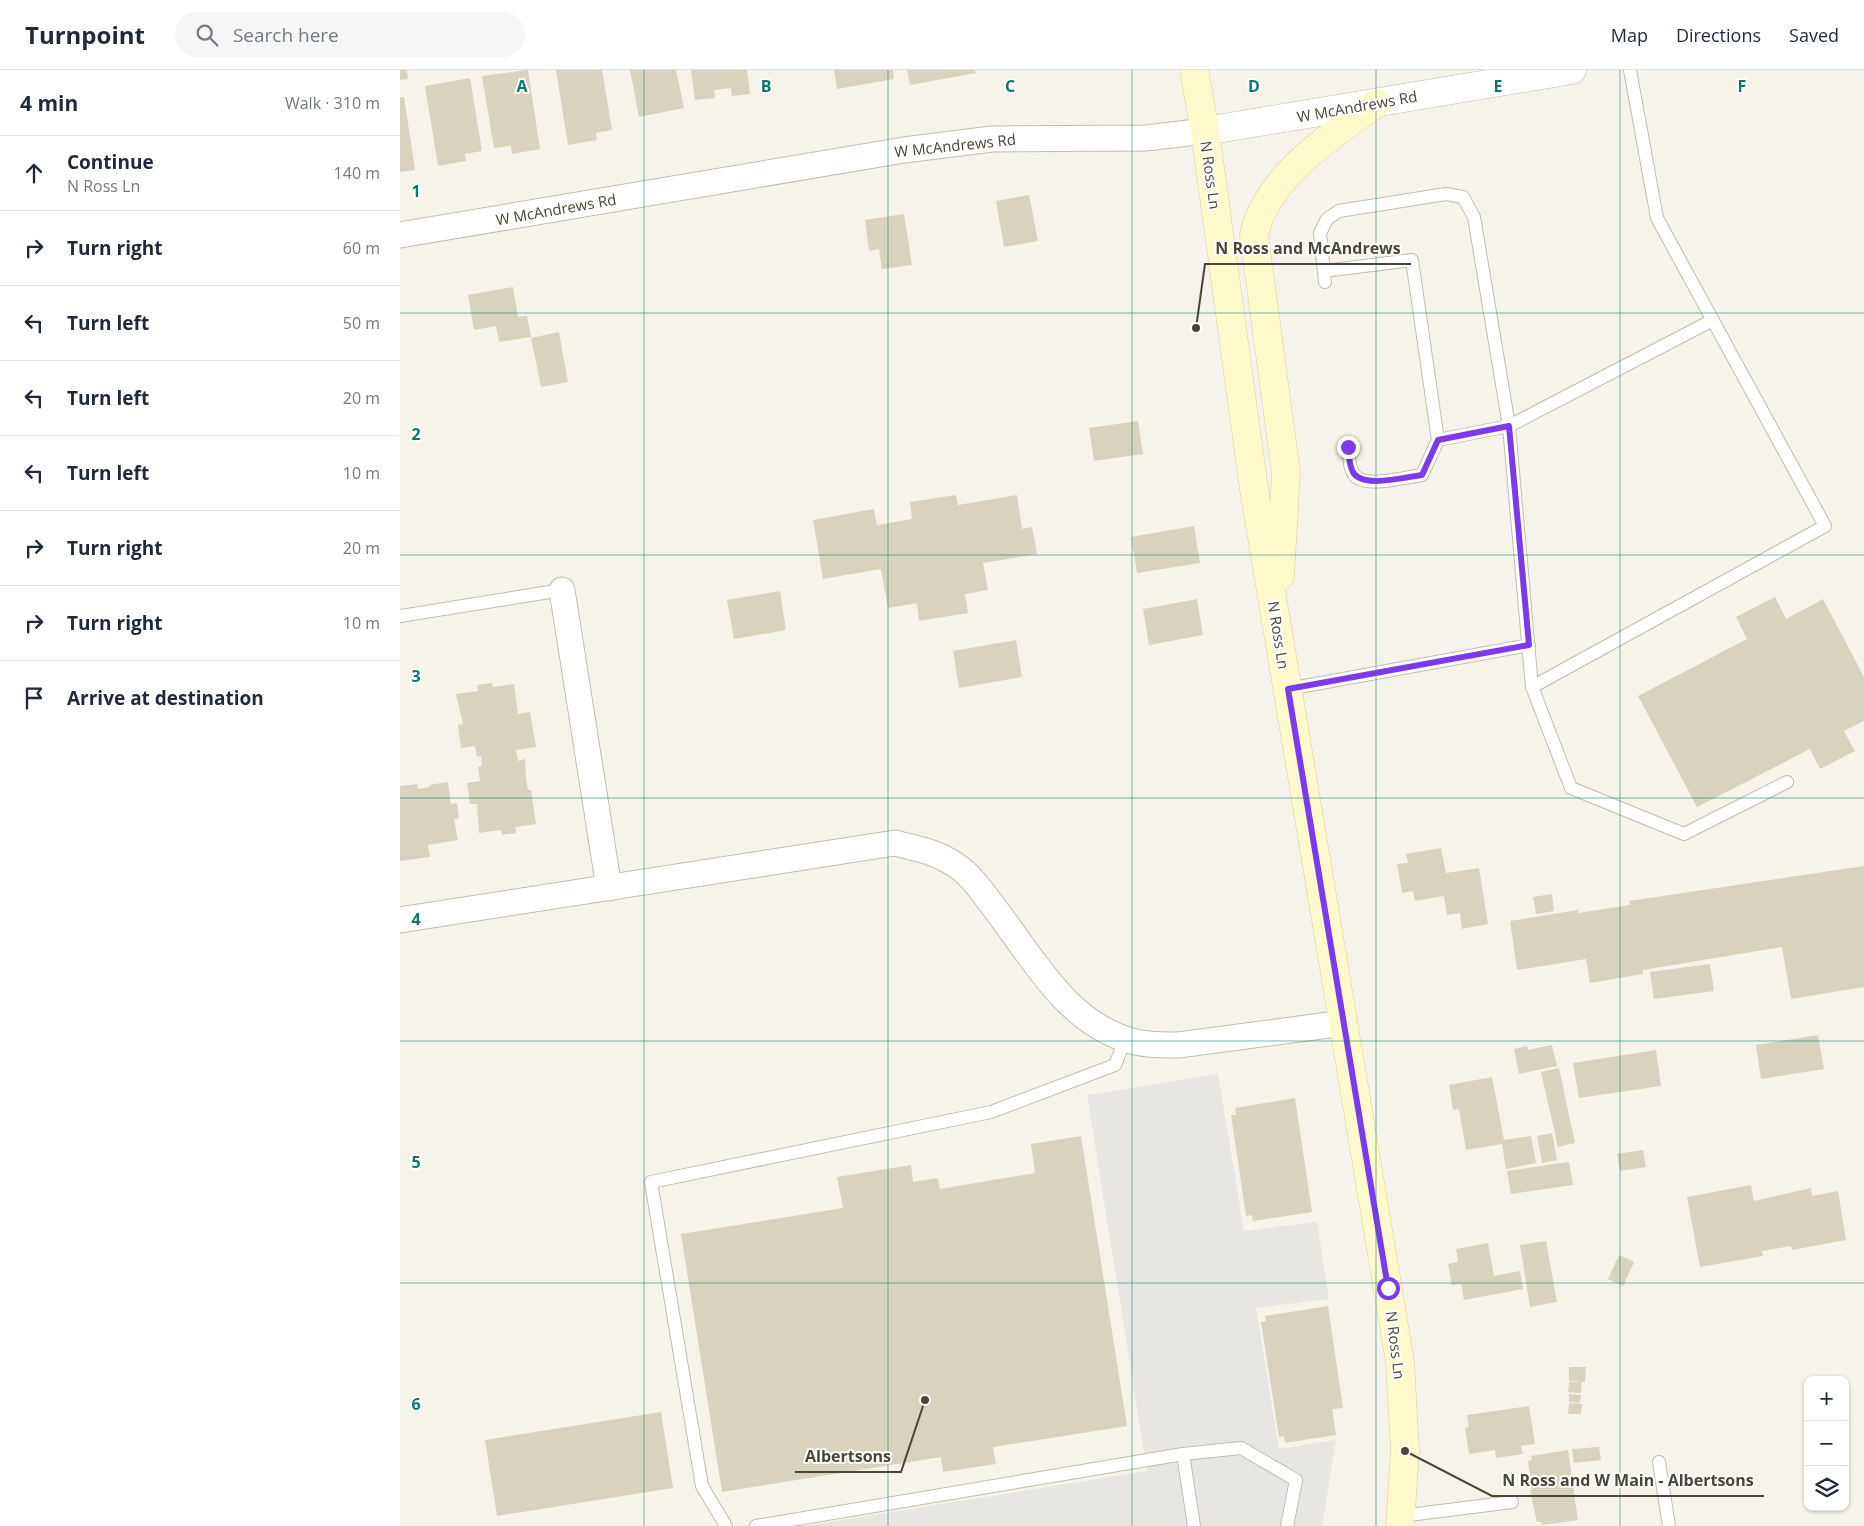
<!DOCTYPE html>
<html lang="en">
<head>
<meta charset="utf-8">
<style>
	:root { --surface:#fff; --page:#f6f6f7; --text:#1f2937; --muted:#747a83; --line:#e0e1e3 }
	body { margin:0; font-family:"Open Sans",sans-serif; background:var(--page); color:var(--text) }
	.controls { position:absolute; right:15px; bottom:15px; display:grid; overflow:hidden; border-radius:10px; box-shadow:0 1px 4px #0004 }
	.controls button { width:45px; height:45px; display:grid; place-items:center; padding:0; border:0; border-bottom:1px solid var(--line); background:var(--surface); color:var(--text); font:25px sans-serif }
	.stop { position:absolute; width:15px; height:15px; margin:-11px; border:4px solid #7c3aed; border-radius:50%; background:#fff }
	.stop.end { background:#7c3aed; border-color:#fff; box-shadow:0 1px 5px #0008 }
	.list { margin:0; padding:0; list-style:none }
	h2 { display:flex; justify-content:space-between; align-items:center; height:65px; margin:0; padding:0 20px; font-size:21px }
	h2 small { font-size:16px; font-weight:400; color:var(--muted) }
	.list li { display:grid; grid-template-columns:32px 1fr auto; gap:15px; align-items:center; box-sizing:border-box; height:75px; padding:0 20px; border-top:1px solid var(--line) }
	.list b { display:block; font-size:19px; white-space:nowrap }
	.list p { margin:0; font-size:16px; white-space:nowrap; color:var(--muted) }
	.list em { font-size:16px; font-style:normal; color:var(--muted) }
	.icon { flex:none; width:28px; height:28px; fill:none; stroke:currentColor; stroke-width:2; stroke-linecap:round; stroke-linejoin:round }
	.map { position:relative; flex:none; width:1464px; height:1456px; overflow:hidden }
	header { display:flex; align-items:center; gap:30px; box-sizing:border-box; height:70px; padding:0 25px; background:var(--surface); border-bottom:1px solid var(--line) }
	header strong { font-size:24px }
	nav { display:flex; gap:28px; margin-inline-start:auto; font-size:18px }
	.search { width:350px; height:45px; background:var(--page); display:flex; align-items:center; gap:12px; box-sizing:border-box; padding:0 18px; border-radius:28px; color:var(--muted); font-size:19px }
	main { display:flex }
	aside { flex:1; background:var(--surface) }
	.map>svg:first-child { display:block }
	.parking { fill:#e7e6e2 }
	.building { fill:#d8d2bf }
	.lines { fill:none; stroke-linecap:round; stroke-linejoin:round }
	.service-casing { stroke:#c2bdac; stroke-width:14 }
	.minor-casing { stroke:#c2bdac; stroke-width:27 }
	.tertiary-casing { stroke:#c2bdac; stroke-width:29 }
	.secondary-casing { stroke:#d8d098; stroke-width:29 }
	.service { stroke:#fff; stroke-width:12 }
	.minor { stroke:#fff; stroke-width:25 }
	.tertiary { stroke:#fff; stroke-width:28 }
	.secondary { stroke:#fffacb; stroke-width:28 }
	.route { stroke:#7c3aed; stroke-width:6 }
	.grid { fill:none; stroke:#0f766e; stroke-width:1; stroke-opacity:0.55 }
	.labels { text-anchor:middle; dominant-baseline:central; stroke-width:4; stroke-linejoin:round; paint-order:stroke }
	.street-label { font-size:15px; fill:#4a4637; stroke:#fff }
	.grid-label { font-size:16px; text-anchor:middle; font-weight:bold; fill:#0f766e; stroke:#fff; stroke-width:4; stroke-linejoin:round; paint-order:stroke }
	.leader { fill:none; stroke:#4a4637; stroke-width:2 }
	.callout-dot { fill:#4a4637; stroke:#fff; stroke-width:2 }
	.callout-label { font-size:16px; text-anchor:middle; font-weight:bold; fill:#4a4637; stroke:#fff; stroke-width:4; stroke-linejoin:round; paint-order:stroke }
</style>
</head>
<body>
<header>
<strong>Turnpoint</strong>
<div class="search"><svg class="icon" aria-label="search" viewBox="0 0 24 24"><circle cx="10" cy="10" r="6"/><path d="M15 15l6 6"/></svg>Search here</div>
<nav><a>Map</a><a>Directions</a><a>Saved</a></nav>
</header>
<main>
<aside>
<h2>4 min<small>Walk · 310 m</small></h2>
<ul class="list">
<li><svg class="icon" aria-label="ahead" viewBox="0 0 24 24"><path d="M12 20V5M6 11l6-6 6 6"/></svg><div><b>Continue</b><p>N Ross Ln</p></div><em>140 m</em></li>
<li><svg class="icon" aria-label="right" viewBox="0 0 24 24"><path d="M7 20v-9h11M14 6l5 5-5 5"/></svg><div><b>Turn right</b></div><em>60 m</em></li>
<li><svg class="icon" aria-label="left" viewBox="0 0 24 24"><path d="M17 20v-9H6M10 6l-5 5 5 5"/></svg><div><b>Turn left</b></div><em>50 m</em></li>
<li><svg class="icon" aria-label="left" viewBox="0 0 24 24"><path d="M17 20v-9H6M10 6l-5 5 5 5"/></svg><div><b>Turn left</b></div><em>20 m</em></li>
<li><svg class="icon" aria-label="left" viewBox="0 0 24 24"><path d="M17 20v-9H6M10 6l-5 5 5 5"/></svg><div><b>Turn left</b></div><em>10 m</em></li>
<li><svg class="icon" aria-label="right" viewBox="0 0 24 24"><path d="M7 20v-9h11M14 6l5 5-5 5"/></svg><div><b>Turn right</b></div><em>20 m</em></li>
<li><svg class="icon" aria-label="right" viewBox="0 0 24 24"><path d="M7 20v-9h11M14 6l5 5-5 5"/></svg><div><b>Turn right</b></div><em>10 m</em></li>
<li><svg class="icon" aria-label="arrive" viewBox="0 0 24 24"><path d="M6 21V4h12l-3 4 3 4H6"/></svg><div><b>Arrive at destination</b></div></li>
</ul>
</aside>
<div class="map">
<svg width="1464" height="1456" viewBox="0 0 1464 1456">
	<rect width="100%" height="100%" fill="#f6f4ea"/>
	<path class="parking" d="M818,1004L844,1161L917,1152L929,1229L856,1238L879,1379L936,1370L922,1456H404L747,1401L687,1025Z"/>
	<g class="building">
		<path d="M0,0H7L8,9L0,10Z"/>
		<path d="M128,0L140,79L112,84L111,76L94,78L82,6Z"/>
		<path d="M156,0H202L212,60L196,63L197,70L168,75Z"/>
		<path d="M230,0H276L284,38L239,47Z"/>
		<path d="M291,0H347L350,24L332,26L331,18L314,20L315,28L295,30Z"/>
		<path d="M434,0H493L494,9L437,19Z"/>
		<path d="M507,0H575L576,3L510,15Z"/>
		<path d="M70,8L82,81L65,84L66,91L38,96L25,16Z"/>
		<path d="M0,27H4L15,100L0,102Z"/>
		<path d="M629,125L638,171L604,177L596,131Z"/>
		<path d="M504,144L512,195L482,199L479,179L469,181L465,150Z"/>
		<path d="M113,217L118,247L127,246L131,267L99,272L96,256L74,260L68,225Z"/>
		<path d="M159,262L168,312L141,317L131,268Z"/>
		<path d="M738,351L743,384L694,391L689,358Z"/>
		<path d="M556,425L558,435L617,425L622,459L632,457L637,484L583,493L588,520L565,524L568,543L519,551L517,533L488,538L481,499L423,509L413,450L474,439L477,455L512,449L510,432Z"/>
		<path d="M794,456L800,493L737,503L731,467Z"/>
		<path d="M380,521L386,560L334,569L327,530Z"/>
		<path d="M1375,527L1386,549L1423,529L1464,607V651L1444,661L1455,681L1420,699L1410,679L1297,737L1238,626L1347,569L1336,547Z"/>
		<path d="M797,529L803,565L749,575L743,539Z"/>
		<path d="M616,570L622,607L559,618L553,581Z"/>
		<path d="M92,613L93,617L114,614L118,644L130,642L136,677L116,680L118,691L125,689L126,708L128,720H131L136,754L115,757L116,763L102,765L101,760L79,763L77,734H70L67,713L80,711L78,697L82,696L81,686L77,687L75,676L61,678L58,655L63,654L56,624L78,621L77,615Z"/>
		<path d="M48,712L51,734L57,733L59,748L54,749L58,770L28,775L30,787L0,791V716L17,714L18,719L30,717L29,715Z"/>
		<path d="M1041,778L1046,803L1079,798L1088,854L1062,859L1060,843L1047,845L1044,826L1015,831L1013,821L1002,823L997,794L1008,793L1006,784Z"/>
		<path d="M1464,796V917L1391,929L1382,877L1243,900V904L1190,913L1186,889L1117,900L1110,851L1178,840V843L1230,835L1229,831Z"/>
		<path d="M1152,824L1154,841L1136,844L1133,827Z"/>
		<path d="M1310,894L1314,921L1254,929L1250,902Z"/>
		<path d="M1418,965L1424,999L1361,1009L1356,975Z"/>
		<path d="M1152,975L1157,996L1119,1004L1114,979L1127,976L1128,980Z"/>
		<path d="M1256,980L1261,1016L1179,1028L1173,993Z"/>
		<path d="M1159,998L1175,1073L1158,1077L1141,1002Z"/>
		<path d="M1092,1007L1104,1070L1131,1066L1136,1093L1106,1099L1102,1074L1066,1080L1059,1039L1053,1040L1049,1015Z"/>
		<path d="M895,1028L912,1142L853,1151L852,1145L846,1146L831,1045H836L835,1038Z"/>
		<path d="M1152,1063L1157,1090L1142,1093L1137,1066Z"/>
		<path d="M681,1066L727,1356L593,1377L596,1394L543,1402L541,1387L322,1422L281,1164L443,1138L437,1107L511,1095L513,1112L538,1108L540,1119L635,1103L631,1074Z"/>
		<path d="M1243,1080L1246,1097L1220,1101L1217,1084Z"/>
		<path d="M1169,1092L1173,1115L1111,1124L1107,1101Z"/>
		<path d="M1351,1115L1354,1131L1411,1118L1412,1126L1438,1121L1446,1170L1392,1180L1391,1176L1362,1181L1363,1186L1300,1197L1287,1127Z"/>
		<path d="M1146,1171L1157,1232L1130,1237L1120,1175Z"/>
		<path d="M1088,1173L1094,1206L1120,1201L1123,1219L1064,1230L1061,1214L1052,1215L1048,1194L1058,1192L1056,1179Z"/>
		<path d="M1219,1185L1234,1192L1223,1216L1208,1209Z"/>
		<path d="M928,1236L943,1338L932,1339L936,1365L885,1373L884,1366L879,1367L861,1252L866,1251L865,1246Z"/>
		<path d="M1169,1297H1186L1185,1312L1169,1311Z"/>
		<path d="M1169,1312H1182L1181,1323L1168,1322Z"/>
		<path d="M1169,1324L1181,1325L1180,1333L1169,1332Z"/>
		<path d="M1169,1333L1182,1334L1181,1344H1168Z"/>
		<path d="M1129,1336L1135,1374L1121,1376L1123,1384L1096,1388L1095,1380L1069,1384L1065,1358L1069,1357L1067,1345Z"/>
		<path d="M261,1342L273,1418L97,1446L85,1370Z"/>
		<path d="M1199,1377L1201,1390L1174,1393L1172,1379Z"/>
		<path d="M1168,1380L1178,1450L1142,1455L1141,1452H1137L1130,1420H1132L1128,1391L1132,1390L1131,1386Z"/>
	</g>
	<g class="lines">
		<g class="service-casing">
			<g id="service">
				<path d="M1230,0L1257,148L1425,456L1132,617L1109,356L1313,250"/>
				<path d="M924,201L1012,190L1038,370L1022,405C1005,407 959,421 952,401C949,394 949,384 948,377"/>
				<path d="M925,212L920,163L927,149L939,141L1046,124L1063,127L1074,147L1109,356L1038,370"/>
				<path d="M0,546L162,520"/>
				<path d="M1132,617L1171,718L1284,764L1387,712"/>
				<path d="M888,619L1129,575"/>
				<path d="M783,1384L794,1456"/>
				<path d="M1259,1392L1269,1456"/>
				<path d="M1001,1446L1112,1432"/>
				<path d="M326,1456L302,1416L251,1112L591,1042L715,995L725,970"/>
				<path d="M356,1456L783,1384L841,1378L896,1410L887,1456"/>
			</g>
		</g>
		<g class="minor-casing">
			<g id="minor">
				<path d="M0,165L504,80L592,69L746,68L805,61"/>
				<path d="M162,520L209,818"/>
				<path d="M0,850L495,773C514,778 533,781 549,791C570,802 582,822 596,840C632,887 665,949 725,969C741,975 760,975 778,975L944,953"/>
			</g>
		</g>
		<g class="tertiary-casing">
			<path id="tertiary" d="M805,61L1172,0"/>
		</g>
		<g class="secondary-casing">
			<g id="secondary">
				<path d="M794,0L805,61L854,419L1000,1292L1005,1381L1000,1456"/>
				<path d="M880,506L886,403L854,165C867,106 931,66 977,33"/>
			</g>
		</g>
		<use href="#service" class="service"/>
		<use href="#minor" class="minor"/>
		<use href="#tertiary" class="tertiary"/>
		<use href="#secondary" class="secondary"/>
	</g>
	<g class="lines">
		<path class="route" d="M948,377C949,384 949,394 952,400C959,420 1005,407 1022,405L1038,370L1109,356L1129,575L888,619L988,1218"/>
	</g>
	<path class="grid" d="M244,0V1456M488,0V1456M732,0V1456M976,0V1456M1220,0V1456M0,243H1464M0,485H1464M0,728H1464M0,971H1464M0,1213H1464"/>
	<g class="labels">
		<g class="street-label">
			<text transform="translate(957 36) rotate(-10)">W McAndrews Rd</text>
			<text transform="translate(555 75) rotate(-6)">W McAndrews Rd</text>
			<text transform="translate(811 105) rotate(82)">N Ross Ln</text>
			<text transform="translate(156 139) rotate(-10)">W McAndrews Rd</text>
			<text transform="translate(879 565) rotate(81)">N Ross Ln</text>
			<text transform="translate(996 1275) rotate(83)">N Ross Ln</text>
		</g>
	</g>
	<g class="grid-label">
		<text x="122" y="22">A</text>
		<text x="366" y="22">B</text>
		<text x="610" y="22">C</text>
		<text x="854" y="22">D</text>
		<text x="1098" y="22">E</text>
		<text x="1342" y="22">F</text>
		<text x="16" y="127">1</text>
		<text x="16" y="370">2</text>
		<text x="16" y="612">3</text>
		<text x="16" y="855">4</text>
		<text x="16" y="1098">5</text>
		<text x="16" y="1340">6</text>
	</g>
	<path class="leader" d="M796 258L805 194H1011M525 1330L501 1402H395M1005 1381L1092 1426H1364"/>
	<g class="callout-dot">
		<circle cx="796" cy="258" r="5"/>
		<circle cx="525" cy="1330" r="5"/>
		<circle cx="1005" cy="1381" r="5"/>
	</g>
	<g class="callout-label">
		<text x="908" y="184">N Ross and McAndrews</text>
		<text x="448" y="1392">Albertsons</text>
		<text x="1228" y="1416">N Ross and W Main - Albertsons</text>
	</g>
</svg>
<div class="controls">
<button>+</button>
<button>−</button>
<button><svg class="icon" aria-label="layers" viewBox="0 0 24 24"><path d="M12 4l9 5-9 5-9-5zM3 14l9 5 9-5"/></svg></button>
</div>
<div class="stop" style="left:988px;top:1218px"></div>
<div class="stop end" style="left:948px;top:377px"></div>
</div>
</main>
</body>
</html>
